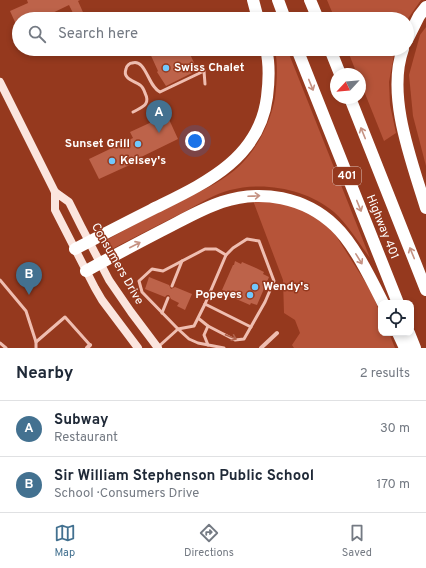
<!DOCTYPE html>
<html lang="en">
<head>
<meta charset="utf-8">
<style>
	:root { --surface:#fff; --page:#f2f2f3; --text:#1f2937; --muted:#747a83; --line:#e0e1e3; --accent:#437190 }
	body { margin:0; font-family:Overpass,sans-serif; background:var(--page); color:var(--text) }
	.controls { position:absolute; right:12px; bottom:12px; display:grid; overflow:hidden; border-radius:8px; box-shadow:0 2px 6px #0003 }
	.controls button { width:36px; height:36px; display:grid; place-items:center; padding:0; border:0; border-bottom:1px solid var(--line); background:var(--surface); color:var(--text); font:20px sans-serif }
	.compass { position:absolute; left:330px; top:68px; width:36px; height:36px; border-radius:50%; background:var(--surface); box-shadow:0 2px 6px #0003; rotate:244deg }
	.you { position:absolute; left:195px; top:141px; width:14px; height:14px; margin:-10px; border:3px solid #fff; border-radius:50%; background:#1a73e8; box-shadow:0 0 0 6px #1a73e833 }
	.badge { display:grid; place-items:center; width:26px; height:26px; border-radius:50%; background:var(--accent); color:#fff; font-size:13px; font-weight:700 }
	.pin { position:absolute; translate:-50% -33px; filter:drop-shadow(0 1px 2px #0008) }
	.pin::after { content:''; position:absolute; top:21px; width:14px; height:12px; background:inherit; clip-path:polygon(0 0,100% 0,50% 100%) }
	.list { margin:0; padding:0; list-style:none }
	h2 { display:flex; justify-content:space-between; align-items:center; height:52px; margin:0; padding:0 16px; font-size:17px }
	h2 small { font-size:13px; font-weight:400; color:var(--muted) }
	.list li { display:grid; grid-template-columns:26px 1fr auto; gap:12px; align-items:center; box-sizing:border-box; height:56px; padding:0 16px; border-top:1px solid var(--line) }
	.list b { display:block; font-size:15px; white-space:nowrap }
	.list p { margin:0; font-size:13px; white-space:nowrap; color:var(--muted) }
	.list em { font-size:13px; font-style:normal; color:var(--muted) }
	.icon { flex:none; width:22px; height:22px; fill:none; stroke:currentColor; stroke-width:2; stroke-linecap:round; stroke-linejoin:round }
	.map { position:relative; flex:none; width:426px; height:348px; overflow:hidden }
	.search { position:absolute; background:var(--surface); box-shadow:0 2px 6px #0003; left:12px; right:12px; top:12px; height:44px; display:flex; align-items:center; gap:10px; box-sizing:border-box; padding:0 14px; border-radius:22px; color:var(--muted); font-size:15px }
	.sheet { height:164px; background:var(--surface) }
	nav { display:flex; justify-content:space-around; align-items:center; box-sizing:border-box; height:56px; border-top:1px solid var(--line); background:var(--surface); font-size:11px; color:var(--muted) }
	nav a { display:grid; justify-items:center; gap:2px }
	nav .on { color:var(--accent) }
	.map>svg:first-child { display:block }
	.green { fill:#b65439 }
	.building { fill:#bd634a }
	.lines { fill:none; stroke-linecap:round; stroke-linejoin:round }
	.lane { stroke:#efbeb1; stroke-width:3 }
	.street { stroke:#efbeb1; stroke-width:4 }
	.secondary { stroke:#fbe5de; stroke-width:8 }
	.highway { stroke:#fff; stroke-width:12 }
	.oneway { stroke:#c59283 }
	.oneway2 { stroke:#b0614a }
	.poi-dot { fill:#70c8fd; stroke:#95391e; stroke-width:1.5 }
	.labels { text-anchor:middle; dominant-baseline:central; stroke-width:3; stroke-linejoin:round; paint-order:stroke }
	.shield { fill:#95391e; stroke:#dfc4bc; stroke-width:1 }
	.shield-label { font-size:11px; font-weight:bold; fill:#fff }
	.poi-label { font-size:12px; font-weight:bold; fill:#fff; stroke:#95391e; text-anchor:start }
	.street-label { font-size:12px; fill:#fff; stroke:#95391e }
</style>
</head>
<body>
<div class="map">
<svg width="426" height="348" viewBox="0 0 426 348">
	<rect width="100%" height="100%" fill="#95391e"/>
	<g class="green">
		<path d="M327,0H421L407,20V19H335Z"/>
		<path d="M426,27V166L413,116L409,75L420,35Z"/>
		<path d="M275,49H287L370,258C359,243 348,225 334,212C307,189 264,181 230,190C215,194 200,203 186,211C160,224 135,237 110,250L106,251L102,243C130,226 160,212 189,197C203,190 218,183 231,173C254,156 270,125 275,98C277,82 278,65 275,49Z"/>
		<path d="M347,49H395L389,82L390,105L396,133L384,141L360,81V74H357Z"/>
		<path d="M252,198L279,203L311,212L333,231L371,291L381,315V333H389L395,348H294L292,345L300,333L295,320L284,313L283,280Z"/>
	</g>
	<g class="building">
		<path d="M27,0H80L78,1L86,19H76L69,5L40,19H19V31L10,11L28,3Z"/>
		<path d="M148,49H179L182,55L189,52L195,65L190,68L192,73L166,86L157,72L158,71Z"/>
		<path d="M167,115L178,139L133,161L134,163L99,179L89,159L133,138L130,132Z"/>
		<path d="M235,261L241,264L242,262L256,268L264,272L263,274L269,277L257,305L251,303L250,305L227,295L228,293L222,290L233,265H234Z"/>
		<path d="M149,277L169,285L171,289L175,287L192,294L185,310L177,306L179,303L171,299L169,295H167L165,297L145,289Z"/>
	</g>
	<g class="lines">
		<g class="lane">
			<path d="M133,112C142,107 151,105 145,93C144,90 143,87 140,85C135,81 122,79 126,69C126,66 130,63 132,63C146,58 148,87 160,92L204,71L205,84"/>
			<path d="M0,280L26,311L36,342V348"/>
			<path d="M172,286L182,261"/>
			<path d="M205,304L251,327"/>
			<path d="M162,313L168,298"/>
			<path d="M208,326L204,335L208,345"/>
			<path d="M36,342L65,317L90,345"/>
			<path d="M0,343L6,348"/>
			<path d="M158,347L178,329L194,326L205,304L226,255L233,248L247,239L259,241L274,281L265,302L244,339L235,340L208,326L198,318"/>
			<path d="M224,348L198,343L189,339L178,329L142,292L139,281L152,269L163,271L205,249H216L226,255"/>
		</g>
		<g class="street">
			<path d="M87,348L90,345"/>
			<path d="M261,348L277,333"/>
		</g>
		<g class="secondary">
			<path d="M0,82L55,192V210L95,288L102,300L138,348"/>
			<path d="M55,192L69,202L81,226L109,280L131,312L158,348"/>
		</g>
		<g class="highway">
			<path d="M253,0L258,19"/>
			<path d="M278,0L285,19"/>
			<path d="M310,0L318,19"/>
			<path d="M407,40L419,16L426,7"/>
			<path d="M297,49L398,303"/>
			<path d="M330,49L340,74"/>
			<path d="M403,49C386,96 412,162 426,208"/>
			<path d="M350,98L426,290"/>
			<path d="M75,249C100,236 125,223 151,210C201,185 259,161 267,97C269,81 270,65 266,49"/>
			<path d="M86,271C111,257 136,244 161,231C181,221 201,209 222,202C261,189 305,197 335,226C354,244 371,279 383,303"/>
			<path d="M398,333L405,348"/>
			<path d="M409,333L415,348"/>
		</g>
	</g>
	<defs><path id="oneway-shaft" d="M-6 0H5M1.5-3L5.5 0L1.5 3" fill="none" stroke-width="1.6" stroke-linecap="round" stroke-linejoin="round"/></defs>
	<g class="oneway">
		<use href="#oneway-shaft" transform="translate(311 85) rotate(68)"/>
		<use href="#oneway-shaft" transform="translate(363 133) rotate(-112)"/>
		<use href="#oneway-shaft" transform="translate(254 196) rotate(-3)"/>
		<use href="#oneway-shaft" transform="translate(359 206) rotate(68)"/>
		<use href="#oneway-shaft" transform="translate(135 245) rotate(-27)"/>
		<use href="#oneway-shaft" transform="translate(412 253) rotate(-112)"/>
		<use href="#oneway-shaft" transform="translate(359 259) rotate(58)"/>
	</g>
	<use class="oneway2" href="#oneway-shaft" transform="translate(231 337) rotate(22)"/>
	<g class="poi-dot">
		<circle cx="166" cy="68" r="4"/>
		<circle cx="138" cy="144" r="4"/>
		<circle cx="112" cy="161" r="4"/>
		<circle cx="255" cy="287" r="4"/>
		<circle cx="250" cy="295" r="4"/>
	</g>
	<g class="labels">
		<rect class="shield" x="333" y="167" width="28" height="18" rx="3"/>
		<g class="shield-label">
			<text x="347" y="176">401</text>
		</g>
		<g class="poi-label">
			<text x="174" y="68">Swiss Chalet</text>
			<text x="130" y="144" text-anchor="end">Sunset Grill</text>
			<text x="120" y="161">Kelsey's</text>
			<text x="263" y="287">Wendy's</text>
			<text x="242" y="295" text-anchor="end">Popeyes</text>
		</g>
		<g class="street-label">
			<text transform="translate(382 227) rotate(68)">Highway 401</text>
			<text transform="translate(117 264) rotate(60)">Consumers Drive</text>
		</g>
	</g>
</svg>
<div class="controls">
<button><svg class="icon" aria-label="locate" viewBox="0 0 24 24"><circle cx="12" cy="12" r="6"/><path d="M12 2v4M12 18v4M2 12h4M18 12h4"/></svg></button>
</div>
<svg class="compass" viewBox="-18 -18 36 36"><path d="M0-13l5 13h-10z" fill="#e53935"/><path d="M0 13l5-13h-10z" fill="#747a83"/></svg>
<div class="you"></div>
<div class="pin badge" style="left:159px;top:133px">A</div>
<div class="pin badge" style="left:29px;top:295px">B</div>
<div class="search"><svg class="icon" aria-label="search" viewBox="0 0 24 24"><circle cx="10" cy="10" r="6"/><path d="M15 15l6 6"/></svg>Search here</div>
</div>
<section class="sheet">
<h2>Nearby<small>2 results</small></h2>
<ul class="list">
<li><span class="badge">A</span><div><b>Subway</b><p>Restaurant</p></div><em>30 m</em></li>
<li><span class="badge">B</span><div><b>Sir William Stephenson Public School</b><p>School · Consumers Drive</p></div><em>170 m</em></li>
</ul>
</section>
<nav>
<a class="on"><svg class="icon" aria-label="map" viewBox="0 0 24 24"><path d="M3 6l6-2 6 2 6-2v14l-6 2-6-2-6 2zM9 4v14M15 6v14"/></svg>Map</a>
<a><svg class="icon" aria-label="directions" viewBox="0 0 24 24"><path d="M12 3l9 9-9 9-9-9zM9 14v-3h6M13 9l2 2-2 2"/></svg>Directions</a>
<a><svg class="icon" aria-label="saved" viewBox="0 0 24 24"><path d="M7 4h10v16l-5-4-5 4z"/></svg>Saved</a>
</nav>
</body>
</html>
